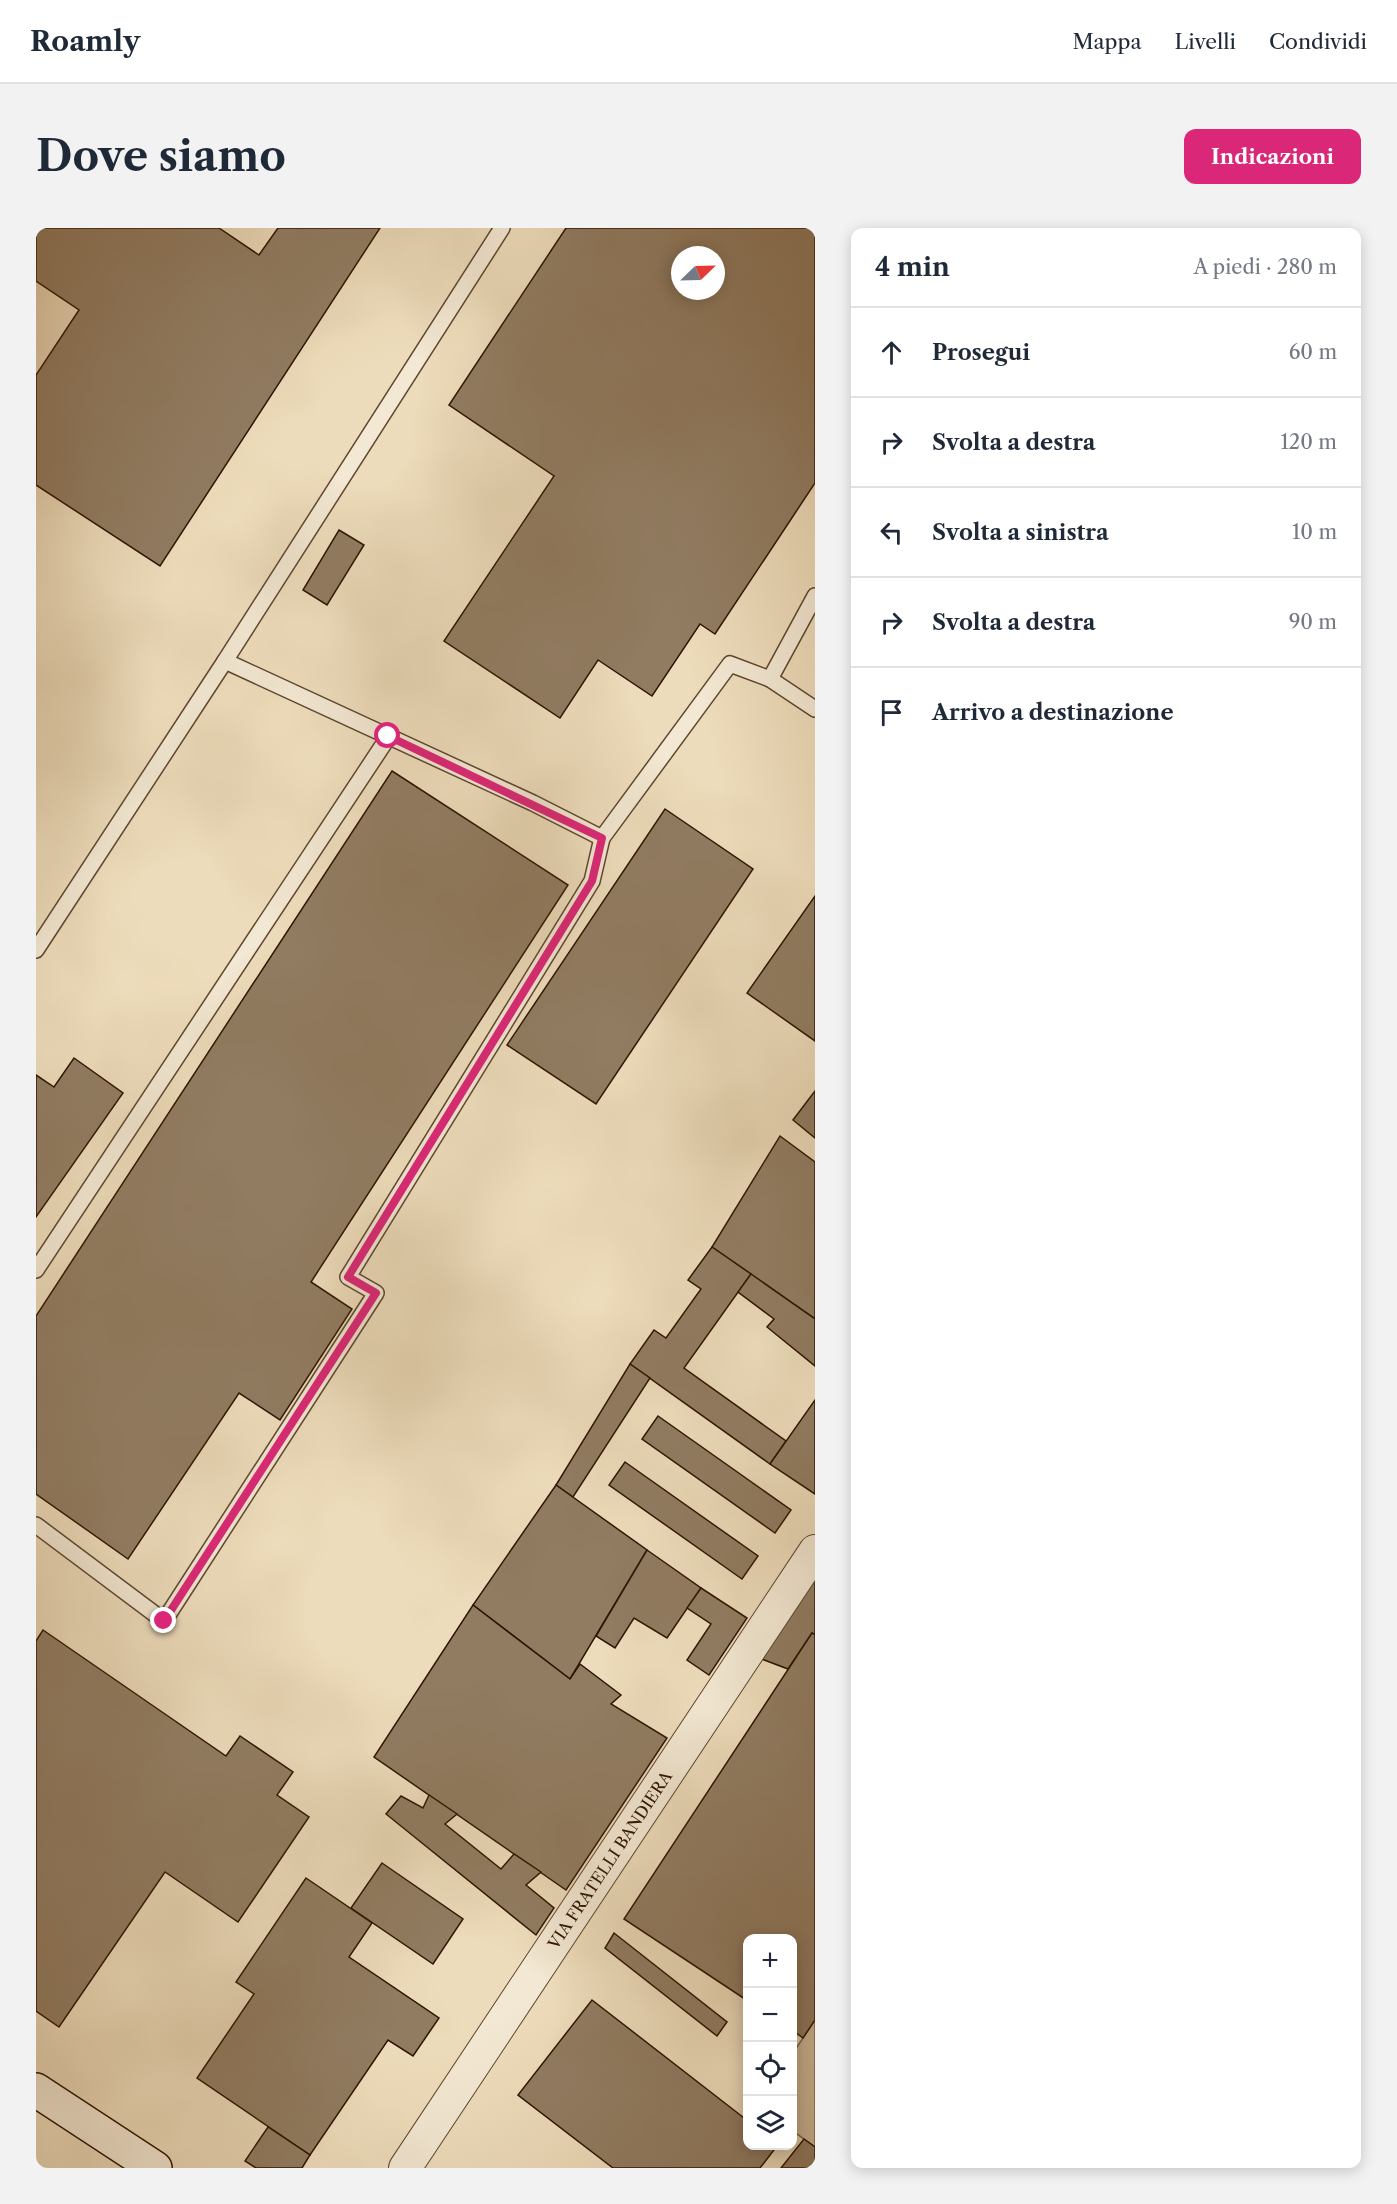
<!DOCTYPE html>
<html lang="it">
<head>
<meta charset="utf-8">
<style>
	:root { --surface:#fff; --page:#f2f2f3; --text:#1f2937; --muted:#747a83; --line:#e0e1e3; --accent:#db2777 }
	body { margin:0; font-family:"Libre Caslon Text",serif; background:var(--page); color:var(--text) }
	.controls { position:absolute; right:18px; bottom:18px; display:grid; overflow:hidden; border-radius:12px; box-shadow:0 3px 15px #0003 }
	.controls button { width:54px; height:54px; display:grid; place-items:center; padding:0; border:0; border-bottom:2px solid var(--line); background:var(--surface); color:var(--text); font:30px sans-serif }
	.compass { position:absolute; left:635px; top:18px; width:54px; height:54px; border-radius:50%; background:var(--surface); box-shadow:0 3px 15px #0003; rotate:67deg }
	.stop { position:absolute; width:18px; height:18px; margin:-14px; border:4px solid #db2777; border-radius:50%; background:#fff }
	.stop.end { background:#db2777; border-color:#fff; box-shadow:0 2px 6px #0008 }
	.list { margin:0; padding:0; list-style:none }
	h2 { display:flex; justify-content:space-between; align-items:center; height:78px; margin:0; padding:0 24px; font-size:26px }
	h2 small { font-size:20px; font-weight:400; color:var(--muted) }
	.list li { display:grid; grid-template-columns:39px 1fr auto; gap:18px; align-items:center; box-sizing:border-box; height:90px; padding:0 24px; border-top:2px solid var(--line) }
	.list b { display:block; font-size:22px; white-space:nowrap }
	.list em { font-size:20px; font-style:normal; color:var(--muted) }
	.icon { flex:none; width:33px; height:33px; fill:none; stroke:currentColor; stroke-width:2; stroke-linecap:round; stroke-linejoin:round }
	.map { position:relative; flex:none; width:779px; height:1940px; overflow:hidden; border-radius:12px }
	header { display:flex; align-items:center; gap:36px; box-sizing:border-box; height:84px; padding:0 30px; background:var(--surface); border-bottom:2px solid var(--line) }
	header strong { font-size:28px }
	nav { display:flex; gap:33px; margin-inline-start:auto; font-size:21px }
	.intro { display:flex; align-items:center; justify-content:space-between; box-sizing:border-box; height:144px; padding:0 36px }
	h1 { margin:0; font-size:42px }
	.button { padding:15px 27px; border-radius:12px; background:var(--accent); color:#fff; font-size:21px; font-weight:700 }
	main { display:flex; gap:36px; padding:0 36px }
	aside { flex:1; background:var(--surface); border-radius:12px; box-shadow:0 3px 15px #0003 }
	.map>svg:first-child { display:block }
	.green { fill:#cdba9b; stroke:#7e674e; stroke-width:1.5 }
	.building { fill:#917c62; stroke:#2e1401; stroke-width:1.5; fill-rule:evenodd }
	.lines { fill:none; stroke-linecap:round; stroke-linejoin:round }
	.lane-casing { stroke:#5e4630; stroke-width:18 }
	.street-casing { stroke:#5e4630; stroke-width:34 }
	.secondary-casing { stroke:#2e1401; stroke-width:36 }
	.lane { stroke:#f3e8d3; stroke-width:15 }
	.street { stroke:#f3e8d3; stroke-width:32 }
	.secondary { stroke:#f3e8d3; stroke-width:33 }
	.route { stroke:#db2777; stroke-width:8 }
	.labels { text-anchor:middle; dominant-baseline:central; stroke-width:4.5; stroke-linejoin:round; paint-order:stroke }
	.street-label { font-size:16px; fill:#2e1401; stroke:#f3e8d3 }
</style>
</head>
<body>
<header>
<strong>Roamly</strong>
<nav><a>Mappa</a><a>Livelli</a><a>Condividi</a></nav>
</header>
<div class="intro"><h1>Dove siamo</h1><a class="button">Indicazioni</a></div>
<main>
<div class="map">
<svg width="779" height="1940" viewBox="0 0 779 1940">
	<rect width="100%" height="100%" fill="#eddcbb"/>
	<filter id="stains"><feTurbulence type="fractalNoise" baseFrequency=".00333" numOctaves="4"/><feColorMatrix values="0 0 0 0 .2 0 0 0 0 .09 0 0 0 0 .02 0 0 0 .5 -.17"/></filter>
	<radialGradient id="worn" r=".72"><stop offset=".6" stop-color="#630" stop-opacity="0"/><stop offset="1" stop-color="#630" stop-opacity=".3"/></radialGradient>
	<path class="green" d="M779,1792V1919L757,1903V1825Z"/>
	<g class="building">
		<path d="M0,0H183L223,27L242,0H344L124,338L0,257V147L43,82L0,53Z"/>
		<path d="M530,0H779V255L679,406L664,396L616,468L562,432L524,490L408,413L518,248L413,177ZM644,27H680V63H644Z"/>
		<path d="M303,302L328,317L291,377L267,362Z"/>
		<path d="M356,543L532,657L275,1054L316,1081L244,1192L203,1165L92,1331L0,1266V1088Z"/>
		<path d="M629,581L717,641L560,876L471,817Z"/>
		<path d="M779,668V813L711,765Z"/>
		<path d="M38,830L87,865L0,989V847L18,859Z"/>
		<path d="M779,863V910L757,892Z"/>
		<path d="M744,908L779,934V1091L676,1019Z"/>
		<path d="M676,1019L715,1046L648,1140L750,1213L734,1236L594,1136L618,1102L630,1110L665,1061L652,1052Z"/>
		<path d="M715,1046L779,1091V1138L731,1099L738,1091L702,1064Z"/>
		<path d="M594,1136L614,1150L537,1269L520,1257Z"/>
		<path d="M779,1172V1266L734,1236Z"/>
		<path d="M622,1188L755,1282L739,1305L606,1211Z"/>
		<path d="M589,1234L722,1328L706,1351L573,1257Z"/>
		<path d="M520,1257L611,1322L534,1451L437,1377Z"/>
		<path d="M611,1322L665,1360L631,1410L598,1390L579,1420L560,1408Z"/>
		<path d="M779,1346V1407L776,1405L752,1441L723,1430Z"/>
		<path d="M665,1360L711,1390L673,1447L651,1432L675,1396L651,1380Z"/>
		<path d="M437,1377L534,1451L544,1436L585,1467L575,1476L631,1510L530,1662L338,1529Z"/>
		<path d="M7,1402L190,1528L204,1508L257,1544L241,1567L273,1589L202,1694L129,1644L23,1799L0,1783V1413Z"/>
		<path d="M776,1405L779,1407V1792L767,1810L756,1802V1710H712V1773L588,1691Z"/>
		<path d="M393,1567L421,1586L409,1596L465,1641L478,1626L505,1644L490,1657L518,1680L500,1707L350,1586L365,1568L387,1580Z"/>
		<path d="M346,1635L427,1691L397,1736L315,1680Z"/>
		<path d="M270,1650L336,1695L313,1729L403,1790L377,1828L352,1812L274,1927L161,1850L218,1766L200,1754Z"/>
		<path d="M578,1705L691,1794L681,1808L569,1720Z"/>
		<path d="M556,1772L712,1893V1918H741L724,1940H577L482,1867Z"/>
		<path d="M232,1899L274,1927L266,1940H220L209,1933Z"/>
		<path d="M768,1911L779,1919V1940H745Z"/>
	</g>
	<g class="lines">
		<g class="lane-casing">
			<g id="lane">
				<path d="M466,0L189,433L497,575L566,610L694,436L734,451L779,368"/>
				<path d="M734,451L779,481"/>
				<path d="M0,722L189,433"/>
				<path d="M0,1042L353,508"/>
				<path d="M0,1297L128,1393L340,1065L312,1049L556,653L566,610"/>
			</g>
		</g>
		<g class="street-casing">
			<g id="street">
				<path id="s1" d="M369,1940L779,1323"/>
			</g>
		</g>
		<g class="secondary-casing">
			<path id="secondary" d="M0,1862L119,1940"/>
		</g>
		<use href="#lane" class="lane"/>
		<use href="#street" class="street"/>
		<use href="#secondary" class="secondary"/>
	</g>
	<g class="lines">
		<path class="route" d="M128,1393L340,1065L312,1049L556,653L566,610L352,508"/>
	</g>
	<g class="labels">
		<g class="street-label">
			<text stroke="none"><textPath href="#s1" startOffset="370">VIA FRATELLI BANDIERA</textPath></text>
		</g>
	</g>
	<rect width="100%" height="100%" filter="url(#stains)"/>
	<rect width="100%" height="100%" fill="url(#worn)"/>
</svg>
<div class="controls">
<button>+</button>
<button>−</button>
<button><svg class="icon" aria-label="locate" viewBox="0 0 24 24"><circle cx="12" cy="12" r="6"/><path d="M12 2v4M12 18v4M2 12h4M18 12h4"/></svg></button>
<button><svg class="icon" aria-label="layers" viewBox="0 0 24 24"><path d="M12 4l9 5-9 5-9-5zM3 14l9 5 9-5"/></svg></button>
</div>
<svg class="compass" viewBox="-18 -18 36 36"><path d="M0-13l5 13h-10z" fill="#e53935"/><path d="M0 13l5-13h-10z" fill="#747a83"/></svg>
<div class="stop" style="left:352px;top:508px"></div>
<div class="stop end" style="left:128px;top:1393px"></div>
</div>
<aside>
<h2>4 min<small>A piedi · 280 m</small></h2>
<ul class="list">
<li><svg class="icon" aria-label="ahead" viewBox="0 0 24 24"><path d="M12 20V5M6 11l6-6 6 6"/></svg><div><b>Prosegui</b></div><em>60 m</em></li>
<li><svg class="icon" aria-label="right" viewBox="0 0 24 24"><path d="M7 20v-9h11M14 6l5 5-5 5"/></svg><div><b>Svolta a destra</b></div><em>120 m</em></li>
<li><svg class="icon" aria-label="left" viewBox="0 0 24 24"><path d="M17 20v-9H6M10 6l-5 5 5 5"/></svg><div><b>Svolta a sinistra</b></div><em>10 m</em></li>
<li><svg class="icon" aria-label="right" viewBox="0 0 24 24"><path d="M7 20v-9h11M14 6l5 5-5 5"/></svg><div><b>Svolta a destra</b></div><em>90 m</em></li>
<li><svg class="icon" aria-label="arrive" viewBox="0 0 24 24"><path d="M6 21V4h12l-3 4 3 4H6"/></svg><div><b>Arrivo a destinazione</b></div></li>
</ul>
</aside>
</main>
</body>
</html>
